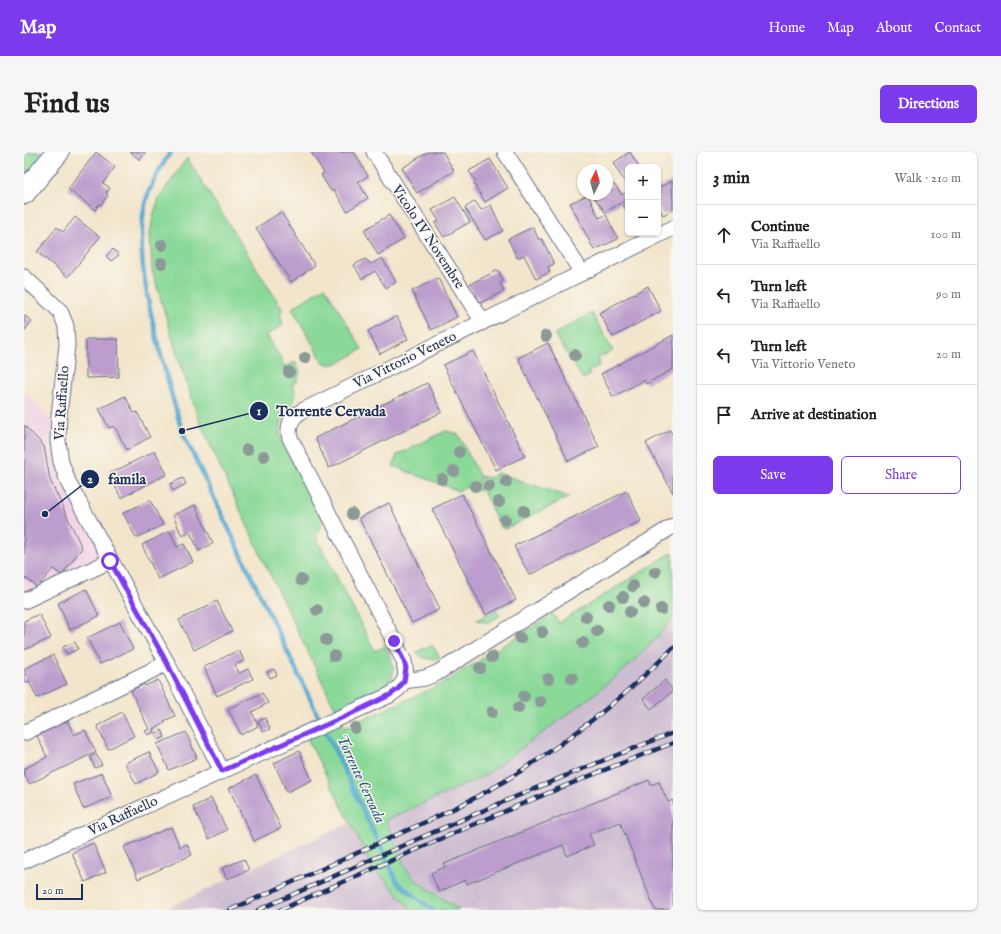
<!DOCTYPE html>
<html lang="en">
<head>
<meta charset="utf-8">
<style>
	:root { --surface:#fff; --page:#f6f6f6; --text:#202124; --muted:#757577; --line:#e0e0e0; --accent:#7c3aed }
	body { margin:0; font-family:"IM FELL English",serif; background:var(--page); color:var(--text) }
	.controls { position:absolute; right:12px; top:12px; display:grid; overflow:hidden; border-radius:6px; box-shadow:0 1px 3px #0004 }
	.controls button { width:36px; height:36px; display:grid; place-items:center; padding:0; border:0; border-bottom:1px solid var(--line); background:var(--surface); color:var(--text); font:20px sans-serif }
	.compass { position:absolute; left:553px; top:12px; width:36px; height:36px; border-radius:50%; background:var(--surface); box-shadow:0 1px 3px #0004; rotate:5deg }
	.scale { position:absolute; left:12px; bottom:10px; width:47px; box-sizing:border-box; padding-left:4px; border:2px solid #1b2f5e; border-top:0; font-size:11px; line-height:14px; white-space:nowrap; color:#1b2f5e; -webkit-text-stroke:3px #fbf7ec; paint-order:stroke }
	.stop { position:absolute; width:12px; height:12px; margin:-9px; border:3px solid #7c3aed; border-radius:50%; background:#fff }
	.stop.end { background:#7c3aed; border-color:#fff; box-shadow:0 1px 4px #0008 }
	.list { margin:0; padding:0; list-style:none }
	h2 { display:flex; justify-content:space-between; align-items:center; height:52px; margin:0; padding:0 16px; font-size:17px }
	h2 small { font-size:13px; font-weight:400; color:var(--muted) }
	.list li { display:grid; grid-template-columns:26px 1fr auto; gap:12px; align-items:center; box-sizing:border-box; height:60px; padding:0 16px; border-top:1px solid var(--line) }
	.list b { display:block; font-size:15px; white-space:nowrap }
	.list p { margin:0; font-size:13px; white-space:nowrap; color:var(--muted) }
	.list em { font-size:13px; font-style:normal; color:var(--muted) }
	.actions { display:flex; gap:8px; padding:12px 16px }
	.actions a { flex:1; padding:9px 0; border:1px solid var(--accent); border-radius:6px; text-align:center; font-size:14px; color:var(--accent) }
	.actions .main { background:var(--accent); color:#fff }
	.icon { flex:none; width:22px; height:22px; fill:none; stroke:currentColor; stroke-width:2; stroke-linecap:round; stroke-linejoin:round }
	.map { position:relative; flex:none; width:649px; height:758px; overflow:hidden; border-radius:6px }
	header { display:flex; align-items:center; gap:24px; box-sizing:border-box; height:56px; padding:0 20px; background:var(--accent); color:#fff }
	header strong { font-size:19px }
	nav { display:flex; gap:22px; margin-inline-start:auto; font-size:14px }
	.intro { display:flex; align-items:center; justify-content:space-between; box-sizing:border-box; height:96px; padding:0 24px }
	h1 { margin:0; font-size:28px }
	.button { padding:10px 18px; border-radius:6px; background:var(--accent); color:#fff; font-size:14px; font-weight:700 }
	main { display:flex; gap:24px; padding:0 24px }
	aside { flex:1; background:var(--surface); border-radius:6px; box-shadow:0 1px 3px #0004 }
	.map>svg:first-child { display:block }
	.built { fill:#f0d0e4 }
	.industrial { fill:#cebed1 }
	.green { fill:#8ad999; stroke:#52847c }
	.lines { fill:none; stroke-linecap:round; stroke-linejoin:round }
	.stream { stroke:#56a9d1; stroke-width:4.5 }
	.building { fill:#bc9dcd }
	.street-casing { stroke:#666f84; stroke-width:17 }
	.secondary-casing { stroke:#666f84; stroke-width:24 }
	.street { stroke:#fff; stroke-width:15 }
	.secondary { stroke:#fff; stroke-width:22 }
	.rail-casing { stroke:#1b2f5e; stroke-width:4.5 }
	.rail { stroke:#fbf7ec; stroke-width:3; stroke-dasharray:9; stroke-linecap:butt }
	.tree { fill:#8b9997 }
	.route { stroke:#7c3aed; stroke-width:5 }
	.labels { text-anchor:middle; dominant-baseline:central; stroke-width:3; stroke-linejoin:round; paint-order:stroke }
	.street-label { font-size:14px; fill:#1b2f5e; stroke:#fbf7ec }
	.water-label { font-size:15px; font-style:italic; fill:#305a86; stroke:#fbf7ec }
	.leader { fill:none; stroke:#1b2f5e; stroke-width:1.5 }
	.callout-dot { fill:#1b2f5e; stroke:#fbf7ec; stroke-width:1.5 }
	.mark-label { font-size:12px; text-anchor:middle; font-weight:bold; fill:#fff }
	.callout-label { font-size:15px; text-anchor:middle; font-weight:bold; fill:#1b2f5e; stroke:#fbf7ec; stroke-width:3; stroke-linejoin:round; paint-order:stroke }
</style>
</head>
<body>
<header>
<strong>Map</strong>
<nav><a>Home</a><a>Map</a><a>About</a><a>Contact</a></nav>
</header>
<div class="intro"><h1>Find us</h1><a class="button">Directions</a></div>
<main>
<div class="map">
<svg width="649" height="758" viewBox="0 0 649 758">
	<rect width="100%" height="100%" fill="#fbf7ec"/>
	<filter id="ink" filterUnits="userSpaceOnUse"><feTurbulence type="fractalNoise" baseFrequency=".025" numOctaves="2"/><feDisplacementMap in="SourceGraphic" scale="8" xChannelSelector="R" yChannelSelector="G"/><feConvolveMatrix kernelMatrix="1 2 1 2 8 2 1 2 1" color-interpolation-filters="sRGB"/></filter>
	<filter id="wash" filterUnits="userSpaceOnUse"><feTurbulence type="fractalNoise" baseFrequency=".012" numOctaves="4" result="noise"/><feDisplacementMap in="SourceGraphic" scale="16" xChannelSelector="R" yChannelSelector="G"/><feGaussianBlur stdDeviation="0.9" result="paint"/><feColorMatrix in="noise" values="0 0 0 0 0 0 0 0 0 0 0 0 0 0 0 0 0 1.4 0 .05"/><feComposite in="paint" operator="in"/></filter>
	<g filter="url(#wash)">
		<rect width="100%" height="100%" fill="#f2e5cb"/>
		<path class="built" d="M0,238L34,276V289L86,409L0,449Z"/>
		<g class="industrial">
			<path d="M649,467V758H435L393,729L381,715L362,668L460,624L556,553L598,520L625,494Z"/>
			<path d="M325,671L340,698L348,717L359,725L387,758H139Z"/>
		</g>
		<g class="green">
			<path d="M0,0H32L0,40Z"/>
			<path d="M163,6L259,158L256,161L259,173L243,183L261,215L271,210L276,220L273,230L268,232C278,251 264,253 258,268C255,276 256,283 258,290L299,367L292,385L351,499L361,494C368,508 375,519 363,533L311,556L241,412L176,271L155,209L128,118L126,82L129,64L135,46Z"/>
			<path d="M301,135L338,197C328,203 310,218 299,210L268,156Z"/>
			<path d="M568,161L589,199L574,206L576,213L564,220L566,223L559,227L530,182Z"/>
			<path d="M422,279L434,282L455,323L456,339L443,335L434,339L369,314L373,303Z"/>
			<path d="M474,321L545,345L481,377L476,375L460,341L457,324L466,326Z"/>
			<path d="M649,400V467L625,494L598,520L556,553L460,624L362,668L381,715L393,729L435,758H387L359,725L348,717L340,698L281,582L315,566L320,576L416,533L529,462L535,471Z"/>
			<path d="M472,458L477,463L464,471L453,468Z"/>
			<path d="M408,493L416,505C407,508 399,508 392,500Z"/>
		</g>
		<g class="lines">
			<path class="stream" d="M147,0C137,13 125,36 121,52C113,91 120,132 129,170C137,207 148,243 158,279L374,731L409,758"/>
		</g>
		<g id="blocks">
			<g class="building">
				<path d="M72,0L91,15L79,31L86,36L82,41L84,43L77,53L75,52L71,58L44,37Z"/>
				<path d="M106,0H121L116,8Z"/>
				<path d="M287,0H316L317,1L319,0H330L344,24L334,30L344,46L323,59L310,38L307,39L297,23L300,21Z"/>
				<path d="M404,0H419L430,19L393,41L378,16Z"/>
				<path d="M606,0L615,15H604V31L602,32L589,11Z"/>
				<path d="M466,7L484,36L461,50L450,32L452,30L445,19Z"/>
				<path d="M559,24V31L556,32L553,28Z"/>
				<path d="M648,29L649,58L639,63L634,53V36Z"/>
				<path d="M583,30L586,35L590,32L598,43L604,38V47L581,60L568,42H583Z"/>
				<path d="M564,43L575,66L582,63L594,87L570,98L546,51Z"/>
				<path d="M431,45L446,70L420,85L411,71L415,69L408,58Z"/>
				<path d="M451,49L457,58L467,53L479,79L461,88L441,56Z"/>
				<path d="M604,50V62L599,53Z"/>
				<path d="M257,60L291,114L267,130L232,76Z"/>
				<path d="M365,63L380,87L354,103L340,78Z"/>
				<path d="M51,65L76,85L44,125L13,100L33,75L39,80Z"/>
				<path d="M509,75L515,88L518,87L530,112L524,115L526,120L512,127L500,103L493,106L484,87Z"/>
				<path d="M89,97L95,103L87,109L82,104Z"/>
				<path d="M358,106L372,130L362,136L351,119L338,127L330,113L341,107L347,112Z"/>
				<path d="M474,118L479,129L476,131L480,139L456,151L452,143L450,144L444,133Z"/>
				<path d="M414,126L433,165L407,178L388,139Z"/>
				<path d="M624,134L637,159L589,185L575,161Z"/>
				<path d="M0,163L8,169L0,179Z"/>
				<path d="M373,164L384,187L356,202L344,179Z"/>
				<path d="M649,183V217L622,232L620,228L589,245L577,222Z"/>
				<path d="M62,187H94L95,225L62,226Z"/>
				<path d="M524,191L575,295L544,309L494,206Z"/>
				<path d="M449,199L501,304L472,318L419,213Z"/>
				<path d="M403,231L418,260L305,316L291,286Z"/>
				<path d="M101,244L110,261L113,260L126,285L103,298L90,274L85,276L75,257Z"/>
				<path d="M0,273L20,294L26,328L58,396L38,423L29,417L13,435L2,426L0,428Z"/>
				<path d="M646,278L649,284V341L622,291Z"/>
				<path d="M131,299L143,322L97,346L85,322Z"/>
				<path d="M159,326L162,332L149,339L146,332Z"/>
				<path d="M603,339L617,369L505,423L490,394Z"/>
				<path d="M438,342L492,448L462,463L408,357Z"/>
				<path d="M126,348L139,373L112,386L99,361Z"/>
				<path d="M365,351L416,457L388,471L335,366Z"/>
				<path d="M171,353L189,391L175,399L166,380L158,384L149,363Z"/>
				<path d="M146,379L153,395L160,392L169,410L134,427L118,393Z"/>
				<path d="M62,437L75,464L46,478L34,451Z"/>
				<path d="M193,449L208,479L170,498L155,468Z"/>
				<path d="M15,462L27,486L0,498V469Z"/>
				<path d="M96,470L109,497L76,512L63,486Z"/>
				<path d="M51,490L54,497L43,502L39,495Z"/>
				<path d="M215,498L220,509L211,513L215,521L224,517L229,527L193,544L180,515Z"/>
				<path d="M29,503L43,532L13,546L5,529L0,531V523L2,522L0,517Z"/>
				<path d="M250,517L253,523L246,526L243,520Z"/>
				<path d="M134,528L151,564L140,569L141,571L129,577L130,580L124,583L121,579L125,577L107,539L120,532L121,534Z"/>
				<path d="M641,528L649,539L627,557L619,547Z"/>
				<path d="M238,541L244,551L228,560L234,574L217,583L204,557Z"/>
				<path d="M98,560L110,584L84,597L73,574Z"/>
				<path d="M241,566L246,577L239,580L234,569Z"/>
				<path d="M43,569L50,583L61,578L72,600L5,632L0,621V617L23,605L13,584Z"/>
				<path d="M138,578L141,585L135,588L131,582Z"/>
				<path d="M162,580L173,606L145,618L133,592Z"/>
				<path d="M275,599L288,628L263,640L250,611Z"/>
				<path d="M125,600L135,620L112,632L101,611Z"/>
				<path d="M72,602L78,613L71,616L66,605Z"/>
				<path d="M78,621L88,645L59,657L49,632Z"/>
				<path d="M232,623L257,676L230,689L205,636Z"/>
				<path d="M625,628L627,633L635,630L644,650L649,648V756L644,758H631L596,670L565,682L570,693L543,704L539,693L443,732L441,728L415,740L407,721L421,715L420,712Z"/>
				<path d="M187,646L203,678L185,687L169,655Z"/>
				<path d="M147,675L156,695L163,692L168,703L114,727L100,695Z"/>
				<path d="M69,691L82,720L61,730L48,701Z"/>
				<path d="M220,707L225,718L203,727L198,716Z"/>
			</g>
		</g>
	</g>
	<g filter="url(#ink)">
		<use href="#blocks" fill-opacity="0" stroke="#666f84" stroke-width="1"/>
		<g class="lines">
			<g class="street-casing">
				<g id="street">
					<path d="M350,0L459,170"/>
					<path d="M481,0L558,121"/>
					<path d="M0,125L36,159L42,174L43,193L35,263L34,289L37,310L45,332L143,511L198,619"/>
					<path d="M0,449L86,409"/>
					<path d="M380,529L401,526L413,521L649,374"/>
					<path d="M0,581L143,511"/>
					<path d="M0,709L366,543L374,537L380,529L382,523L380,509L266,286C263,274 267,265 278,259L649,76"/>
				</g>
			</g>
			<g class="secondary-casing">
				<path id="secondary" d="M0,41L34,0"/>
			</g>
			<use href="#street" class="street"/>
			<use href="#secondary" class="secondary"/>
			<g class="rail-casing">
				<g id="rail">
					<path d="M206,758C260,734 314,710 368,685C404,669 440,653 474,633C538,595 596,549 649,496"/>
					<path d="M234,758C371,697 508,635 649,581"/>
					<path d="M256,758C386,700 516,642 649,591"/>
				</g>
			</g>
			<use href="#rail" class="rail"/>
		</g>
		<g class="tree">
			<circle cx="138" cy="93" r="6"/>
			<circle cx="138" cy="111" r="6"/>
			<circle cx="522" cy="184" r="6"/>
			<circle cx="551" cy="203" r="6"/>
			<circle cx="281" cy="206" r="6"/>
			<circle cx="265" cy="220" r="6"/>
			<circle cx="223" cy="298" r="6"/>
			<circle cx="435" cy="300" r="6"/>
			<circle cx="240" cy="304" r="6"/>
			<circle cx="430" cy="319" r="6"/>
			<circle cx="418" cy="327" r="6"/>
			<circle cx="482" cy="330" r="6"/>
			<circle cx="451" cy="334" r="6"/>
			<circle cx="465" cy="334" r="6"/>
			<circle cx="475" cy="350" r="6"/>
			<circle cx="500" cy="359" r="6"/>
			<circle cx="328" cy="362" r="6"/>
			<circle cx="481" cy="368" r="6"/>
			<circle cx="631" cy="420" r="6"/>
			<circle cx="277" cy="428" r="6"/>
			<circle cx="609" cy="434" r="6"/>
			<circle cx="599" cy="445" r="6"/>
			<circle cx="620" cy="451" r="6"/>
			<circle cx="585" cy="453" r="6"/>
			<circle cx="637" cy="457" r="6"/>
			<circle cx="293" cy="458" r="6"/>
			<circle cx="606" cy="460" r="6"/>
			<circle cx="562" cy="465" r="6"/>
			<circle cx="573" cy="479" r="6"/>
			<circle cx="518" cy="480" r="6"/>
			<circle cx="496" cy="486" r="6"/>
			<circle cx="302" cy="488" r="6"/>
			<circle cx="559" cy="491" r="6"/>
			<circle cx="310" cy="504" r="6"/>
			<circle cx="468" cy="505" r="6"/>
			<circle cx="456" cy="516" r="6"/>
			<circle cx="548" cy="526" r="6"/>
			<circle cx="524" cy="527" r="6"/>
			<circle cx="500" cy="544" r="6"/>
			<circle cx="516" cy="549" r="6"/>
			<circle cx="494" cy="556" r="6"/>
			<circle cx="468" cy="560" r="6"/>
			<circle cx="331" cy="576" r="6"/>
		</g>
	</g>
	<g class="lines" filter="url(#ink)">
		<path class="route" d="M86,409L143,511L198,619L333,559L366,543L374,537L380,529L382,516L380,509L370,489"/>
	</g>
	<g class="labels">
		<g class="street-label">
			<text transform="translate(404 85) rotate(57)">Vicolo IV Novembre</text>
			<text transform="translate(381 208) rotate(-26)">Via Vittorio Veneto</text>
			<text transform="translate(38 251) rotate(-86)">Via Raffaello</text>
			<text transform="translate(99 664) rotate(-25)">Via Raffaello</text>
		</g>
		<g class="water-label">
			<text transform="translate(337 627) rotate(65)">Torrente Cervada</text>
		</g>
	</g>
	<path class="leader" d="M158 279L235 259M21 362L66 327"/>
	<g class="callout-dot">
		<circle cx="158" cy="279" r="4"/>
		<circle cx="21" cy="362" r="4"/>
		<circle cx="235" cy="259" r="10"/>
		<circle cx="66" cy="327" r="10"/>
	</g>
	<g class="mark-label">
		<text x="235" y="263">1</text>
		<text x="66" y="331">2</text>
	</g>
	<g class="callout-label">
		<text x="307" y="264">Torrente Cervada</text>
		<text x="103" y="332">famila</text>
	</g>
</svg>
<div class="controls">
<button>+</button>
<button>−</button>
</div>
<svg class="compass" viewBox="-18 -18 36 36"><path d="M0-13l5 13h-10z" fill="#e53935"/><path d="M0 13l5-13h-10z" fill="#757577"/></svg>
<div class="scale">20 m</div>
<div class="stop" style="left:86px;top:409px"></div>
<div class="stop end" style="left:370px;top:489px"></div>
</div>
<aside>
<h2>3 min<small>Walk · 210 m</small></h2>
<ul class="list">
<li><svg class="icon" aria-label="ahead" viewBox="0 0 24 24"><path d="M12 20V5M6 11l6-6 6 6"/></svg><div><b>Continue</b><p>Via Raffaello</p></div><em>100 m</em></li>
<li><svg class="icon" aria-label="left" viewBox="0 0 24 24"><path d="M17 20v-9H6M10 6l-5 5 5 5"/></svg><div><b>Turn left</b><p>Via Raffaello</p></div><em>90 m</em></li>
<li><svg class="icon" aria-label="left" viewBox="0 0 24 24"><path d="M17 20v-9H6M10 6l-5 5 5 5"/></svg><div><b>Turn left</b><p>Via Vittorio Veneto</p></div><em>20 m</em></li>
<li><svg class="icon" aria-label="arrive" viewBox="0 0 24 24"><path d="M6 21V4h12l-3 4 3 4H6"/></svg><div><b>Arrive at destination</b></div></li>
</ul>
<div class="actions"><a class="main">Save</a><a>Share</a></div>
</aside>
</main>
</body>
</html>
